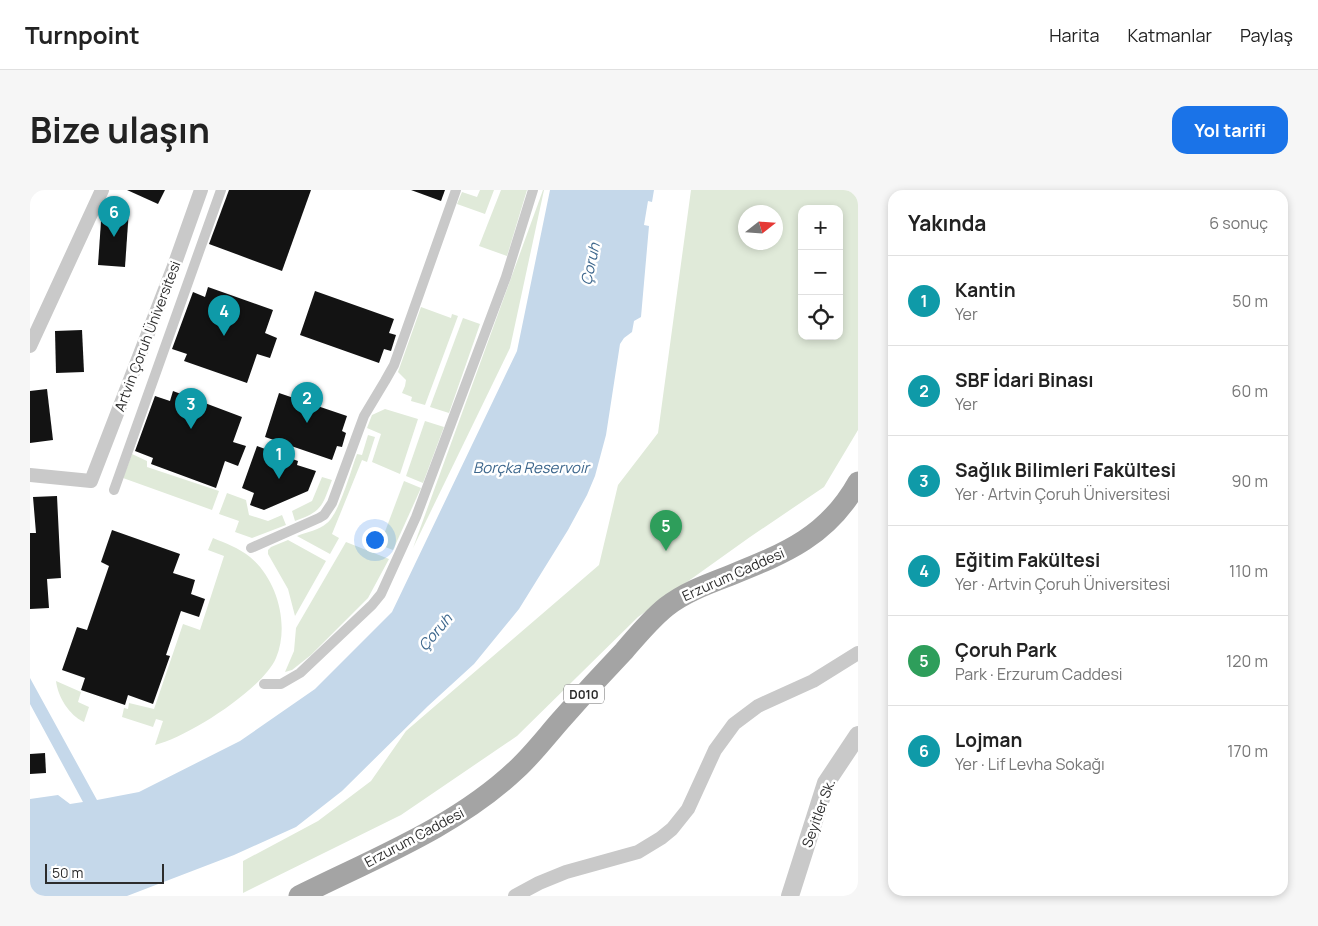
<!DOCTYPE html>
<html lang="tr">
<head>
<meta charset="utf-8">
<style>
	:root { --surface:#fff; --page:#f6f6f6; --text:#222; --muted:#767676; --line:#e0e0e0; --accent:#1a73e8 }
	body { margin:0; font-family:Manrope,sans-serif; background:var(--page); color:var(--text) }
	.controls { position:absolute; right:15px; top:15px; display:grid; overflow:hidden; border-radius:10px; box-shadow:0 2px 8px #0003 }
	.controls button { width:45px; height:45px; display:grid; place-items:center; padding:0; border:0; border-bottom:1px solid var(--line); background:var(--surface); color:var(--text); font:25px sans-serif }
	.compass { position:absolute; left:708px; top:15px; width:45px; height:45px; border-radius:50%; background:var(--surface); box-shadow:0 2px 8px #0003; rotate:73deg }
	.scale { position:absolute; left:15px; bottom:12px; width:119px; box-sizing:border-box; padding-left:5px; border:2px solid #2c2c2c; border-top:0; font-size:14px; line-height:18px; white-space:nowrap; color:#2c2c2c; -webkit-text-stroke:4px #fff; paint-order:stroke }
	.you { position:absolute; left:344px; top:349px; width:18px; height:18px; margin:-12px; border:4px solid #fff; border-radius:50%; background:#1a73e8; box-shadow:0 0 0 8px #1a73e833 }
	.badge { display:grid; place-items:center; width:32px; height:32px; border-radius:50%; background:var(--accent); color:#fff; font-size:16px; font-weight:700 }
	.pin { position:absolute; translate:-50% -41px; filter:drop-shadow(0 1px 2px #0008) }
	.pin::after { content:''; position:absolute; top:26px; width:18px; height:15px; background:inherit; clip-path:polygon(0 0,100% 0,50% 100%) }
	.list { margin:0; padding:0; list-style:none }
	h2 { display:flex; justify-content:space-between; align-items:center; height:65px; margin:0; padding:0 20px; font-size:21px }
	h2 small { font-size:16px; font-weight:400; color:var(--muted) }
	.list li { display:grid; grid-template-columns:32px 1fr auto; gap:15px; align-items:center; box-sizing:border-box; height:90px; padding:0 20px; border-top:1px solid var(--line) }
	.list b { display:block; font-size:19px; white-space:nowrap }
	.list p { margin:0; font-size:16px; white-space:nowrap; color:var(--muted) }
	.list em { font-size:16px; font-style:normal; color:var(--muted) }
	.icon { flex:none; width:28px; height:28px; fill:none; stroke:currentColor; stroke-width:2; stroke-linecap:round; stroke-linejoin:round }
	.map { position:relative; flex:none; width:828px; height:706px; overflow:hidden; border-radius:15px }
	header { display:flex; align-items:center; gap:30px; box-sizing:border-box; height:70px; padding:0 25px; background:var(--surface); border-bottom:1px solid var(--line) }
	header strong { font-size:24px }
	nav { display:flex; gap:28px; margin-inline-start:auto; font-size:18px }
	.intro { display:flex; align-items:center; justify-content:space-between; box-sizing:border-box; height:120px; padding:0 30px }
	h1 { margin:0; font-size:35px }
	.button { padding:12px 22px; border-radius:15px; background:var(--accent); color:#fff; font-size:18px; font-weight:700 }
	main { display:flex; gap:30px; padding:0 30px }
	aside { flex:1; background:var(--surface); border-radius:15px; box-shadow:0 2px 8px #0003 }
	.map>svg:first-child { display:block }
	.green { fill:#e0ead9; fill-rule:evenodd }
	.water { fill:#c5d8ea }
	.building { fill:#131313 }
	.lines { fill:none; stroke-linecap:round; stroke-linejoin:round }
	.pedestrian { stroke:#c9c9c9; stroke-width:10 }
	.minor { stroke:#c9c9c9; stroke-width:14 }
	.tertiary { stroke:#c9c9c9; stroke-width:18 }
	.primary { stroke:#a4a4a4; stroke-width:21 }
	.labels { text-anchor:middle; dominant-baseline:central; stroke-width:5; stroke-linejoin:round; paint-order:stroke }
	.shield { fill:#fff; stroke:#6b6b6b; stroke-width:1 }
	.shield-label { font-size:12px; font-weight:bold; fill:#2c2c2c }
	.street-label { font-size:14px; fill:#2c2c2c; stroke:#fff }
	.water-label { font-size:15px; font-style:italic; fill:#3c668c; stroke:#fff }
</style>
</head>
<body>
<header>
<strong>Turnpoint</strong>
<nav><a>Harita</a><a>Katmanlar</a><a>Paylaş</a></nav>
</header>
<div class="intro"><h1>Bize ulaşın</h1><a class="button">Yol tarifi</a></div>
<main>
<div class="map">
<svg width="828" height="706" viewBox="0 0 828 706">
	<rect width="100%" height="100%" fill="#fff"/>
	<g class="green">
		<path d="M450,0H464L455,24L427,14L432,2L447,7Z"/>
		<path d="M471,0H497L477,66L449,56Z"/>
		<path d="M514,0L480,158L383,358L513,0Z"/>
		<path d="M661,0H828V240L794,297L720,347L608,427L487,546L371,625L213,703V671L288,631L341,591L376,541L569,375L588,295L628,243ZM772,19H809V146H772ZM716,22H746V52H716Z"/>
		<path d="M391,117L421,128L422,124L428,126L395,215L381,211L382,207L372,203L375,196L376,190L368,182Z"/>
		<path d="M433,128L450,134L419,223L400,217Z"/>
		<path d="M355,219L388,229L370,284L342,272L351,244L337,238L342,225Z"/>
		<path d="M395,231L414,237L393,293L376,286Z"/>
		<path d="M338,245L345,247L337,272L332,270L302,344L309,348L300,364L267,346C277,342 289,340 297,333C309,324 321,280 327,264L332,265Z"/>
		<path d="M102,264L117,271V277L189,301L182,320L93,288Z"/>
		<path d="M292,287L302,290C292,316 293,321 265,331L262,321L282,311Z"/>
		<path d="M374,291L391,298L363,360L350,355Z"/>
		<path d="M197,303L216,310L219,325L238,331L252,325L256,335L222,348L205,342L209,331L189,324Z"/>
		<path d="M183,348C195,353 209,358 220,367C247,389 260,435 246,468C233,499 158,547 125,555L133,531L126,529L123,537L92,527L94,518L98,519L99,513L124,519L153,434L170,440L194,366L178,360Z"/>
		<path d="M258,350L296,371L265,426L258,399L238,364V360L241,357Z"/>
		<path d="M316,352L359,369L338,408L281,465L262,480L255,482L264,461L266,438Z"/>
		<path d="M26,491L51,502L48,512L59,517L54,532C39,525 28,507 26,491Z"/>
	</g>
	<path class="water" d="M520,0H624L622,12L618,11L614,35L619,36L611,127L604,131L602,142L594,148L590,154L576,245L565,286L557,305L538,340L489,419L444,474L398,516L312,601L266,637L204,665L97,706H0V609L28,605L40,614L53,612L0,514V488L67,610L109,602L210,551L285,499L362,422L487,161Z"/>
	<g class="building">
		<path d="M97,0H135L128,14Z"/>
		<path d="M199,0H281L252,81L179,54Z"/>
		<path d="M381,0H415L411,11Z"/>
		<path d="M72,17L99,19L95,77L68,75Z"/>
		<path d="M178,97L243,120L235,143L247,148L240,168L227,164L217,193L154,171L157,164L142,159L163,102L175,107Z"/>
		<path d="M285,101L364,129L359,143L366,145L361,161L354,159L349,173L270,145Z"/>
		<path d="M52,140L54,182L26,183L25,141Z"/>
		<path d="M17,199L23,250L0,253V201Z"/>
		<path d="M143,201L212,227L203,252L216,256L208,276L195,271L186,298L121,274L123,268L105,261L125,206L140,211Z"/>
		<path d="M249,203L317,226L312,241L316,243L312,257L307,256L302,270L235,247Z"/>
		<path d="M227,256L268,271L267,275L286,281L278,301L234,320L220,315L224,303L212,298Z"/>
		<path d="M27,306L31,388L17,389L19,418L0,419V343H6L3,307Z"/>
		<path d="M82,340L150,364L143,383L165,390L161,404L175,409L169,427L151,421L136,465L140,466L123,514L98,505L95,515L51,500L55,488L32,480L47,437L57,440L79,376L71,372Z"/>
		<path d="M15,563L16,583L0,584V564Z"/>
	</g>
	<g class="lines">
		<g class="pedestrian">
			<path d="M84,300L191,0"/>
			<path d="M221,358L289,328L294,325L302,313L334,226L355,191L364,175L426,0"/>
			<path d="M234,494H251L270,483L342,415L351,404L386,327L476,87L503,0"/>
		</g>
		<g class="minor">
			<path d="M0,156L72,0"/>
			<path d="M0,285L61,291L144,76L171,0"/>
			<path d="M485,706L509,693L536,682L608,662L631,648L642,639L658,619L685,560L704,534L728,516L783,491L828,463"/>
		</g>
		<path class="tertiary" d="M760,706L796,593L828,545"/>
		<path class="primary" d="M269,706C343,669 426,637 487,579C503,564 516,547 530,531C551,507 572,484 594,461C607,446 620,430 636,417C654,403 675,395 696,387C753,364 797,348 828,292"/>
	</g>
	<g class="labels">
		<rect class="shield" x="534" y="494.5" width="40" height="19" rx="4"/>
		<g class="shield-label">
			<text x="554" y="504">D010</text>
		</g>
		<g class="street-label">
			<text transform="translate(117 146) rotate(-69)">Artvin Çoruh Üniversitesi</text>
			<text transform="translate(703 384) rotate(-24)">Erzurum Caddesi</text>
			<text transform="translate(788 623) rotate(-70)">Seyitler Sk.</text>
			<text transform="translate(384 647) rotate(-28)">Erzurum Caddesi</text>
		</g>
		<g class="water-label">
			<text transform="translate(560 74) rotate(-78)">Çoruh</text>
			<text x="501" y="277">Borçka Reservoir</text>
			<text transform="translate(405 442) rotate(-50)">Çoruh</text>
		</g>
	</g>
</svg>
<div class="controls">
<button>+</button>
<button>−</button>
<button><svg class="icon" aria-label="locate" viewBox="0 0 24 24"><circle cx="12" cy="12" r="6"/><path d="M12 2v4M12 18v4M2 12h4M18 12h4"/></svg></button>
</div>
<svg class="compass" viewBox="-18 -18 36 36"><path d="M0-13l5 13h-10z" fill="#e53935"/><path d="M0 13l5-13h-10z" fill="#767676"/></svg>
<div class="scale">50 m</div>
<div class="you"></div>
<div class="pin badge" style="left:249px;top:289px;background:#0f9aa8">1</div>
<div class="pin badge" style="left:277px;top:233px;background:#0f9aa8">2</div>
<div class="pin badge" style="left:161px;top:239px;background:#0f9aa8">3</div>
<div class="pin badge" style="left:194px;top:146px;background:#0f9aa8">4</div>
<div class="pin badge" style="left:636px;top:361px;background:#2e9e5b">5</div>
<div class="pin badge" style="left:84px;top:47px;background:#0f9aa8">6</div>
</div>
<aside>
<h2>Yakında<small>6 sonuç</small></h2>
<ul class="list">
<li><span class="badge" style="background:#0f9aa8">1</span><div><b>Kantin</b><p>Yer</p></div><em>50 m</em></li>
<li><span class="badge" style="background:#0f9aa8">2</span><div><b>SBF İdari Binası</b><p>Yer</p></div><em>60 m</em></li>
<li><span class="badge" style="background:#0f9aa8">3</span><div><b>Sağlık Bilimleri Fakültesi</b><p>Yer · Artvin Çoruh Üniversitesi</p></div><em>90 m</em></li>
<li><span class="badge" style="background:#0f9aa8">4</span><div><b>Eğitim Fakültesi</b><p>Yer · Artvin Çoruh Üniversitesi</p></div><em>110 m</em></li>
<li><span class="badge" style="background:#2e9e5b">5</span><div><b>Çoruh Park</b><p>Park · Erzurum Caddesi</p></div><em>120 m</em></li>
<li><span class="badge" style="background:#0f9aa8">6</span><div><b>Lojman</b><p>Yer · Lif Levha Sokağı</p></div><em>170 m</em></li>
</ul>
</aside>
</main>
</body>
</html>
